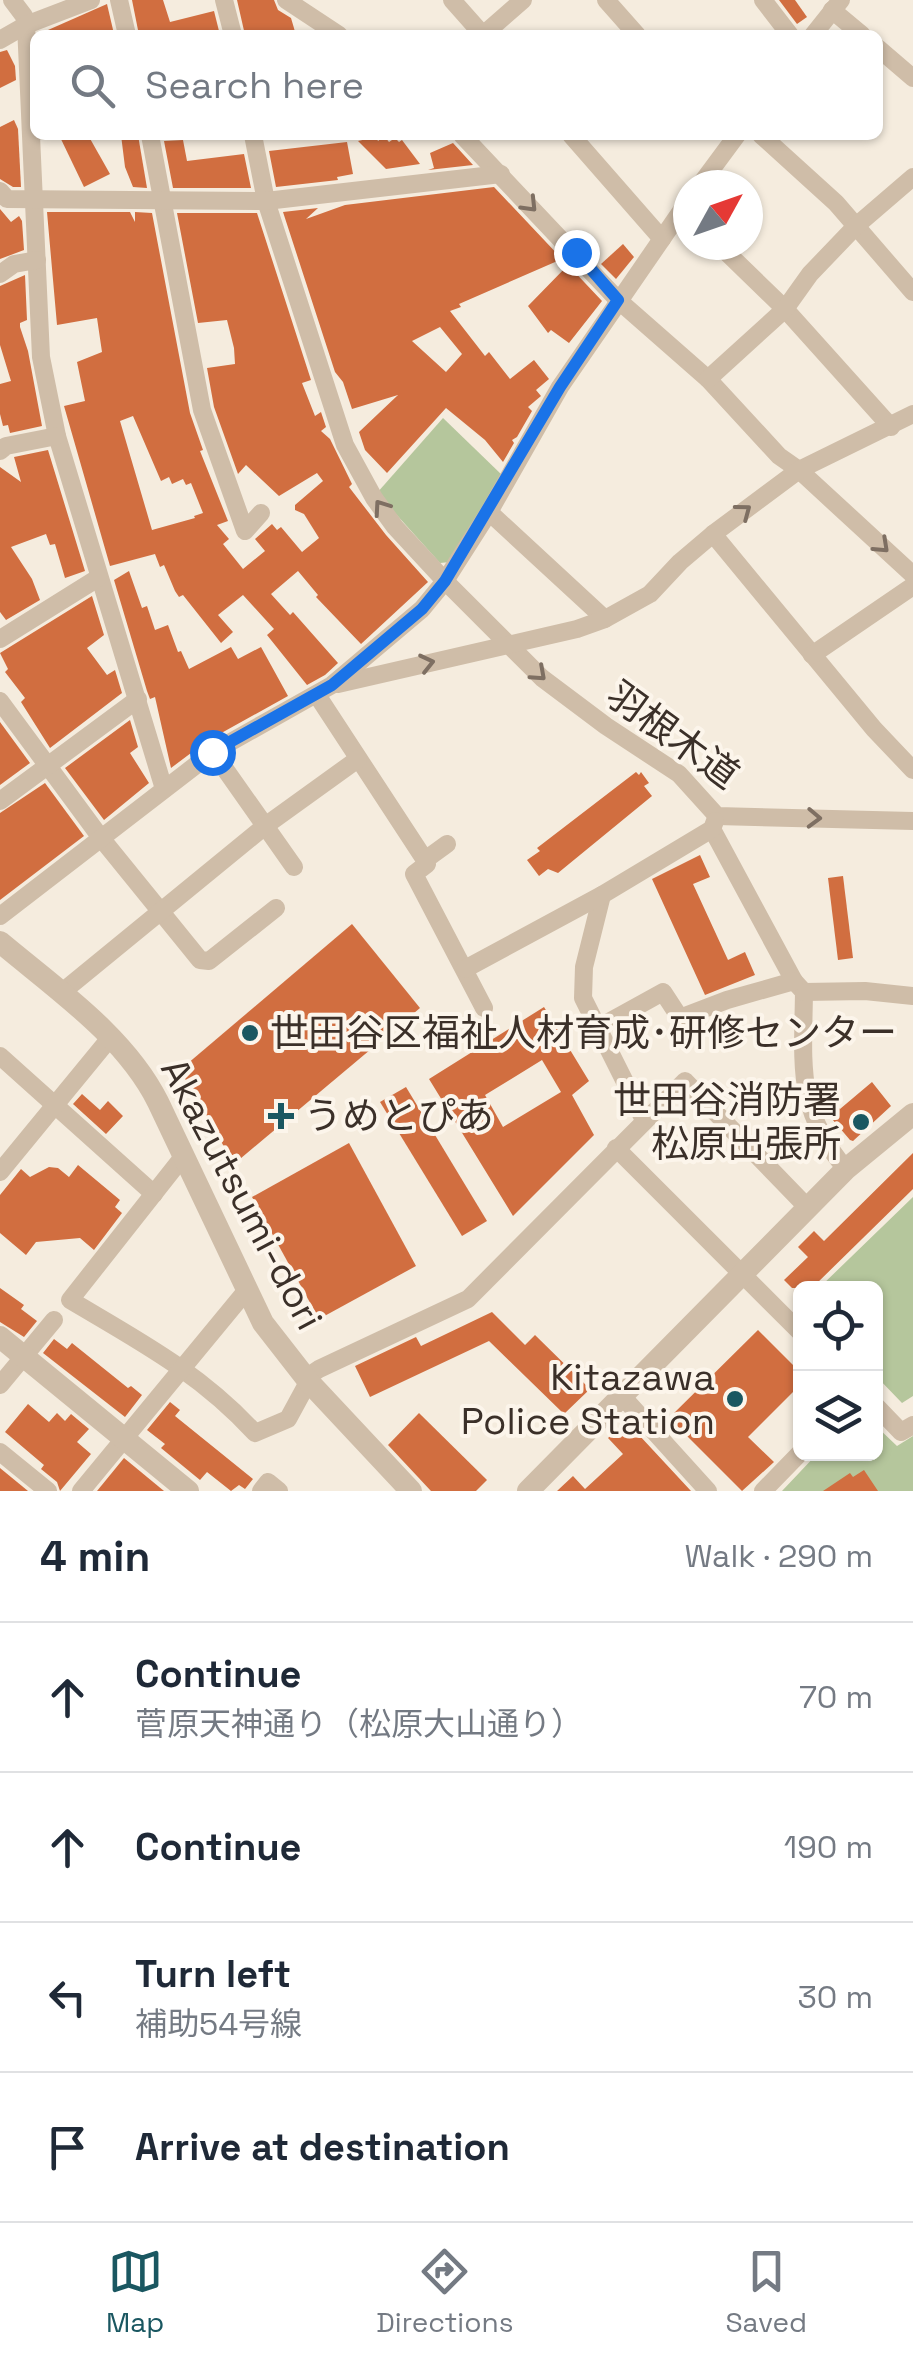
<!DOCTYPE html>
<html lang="en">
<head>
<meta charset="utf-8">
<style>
	:root { --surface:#fff; --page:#f6f6f7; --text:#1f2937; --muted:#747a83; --line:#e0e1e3; --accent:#1a5761 }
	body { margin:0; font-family:"Space Grotesk","Noto Sans JP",sans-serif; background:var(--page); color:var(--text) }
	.controls { position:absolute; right:30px; bottom:30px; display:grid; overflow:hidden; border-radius:15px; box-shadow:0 2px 8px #0004 }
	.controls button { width:90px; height:90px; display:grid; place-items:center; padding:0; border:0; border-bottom:2px solid var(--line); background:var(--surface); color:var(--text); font:50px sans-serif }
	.compass { position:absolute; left:673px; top:170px; width:90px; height:90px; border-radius:50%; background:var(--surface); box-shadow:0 2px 8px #0004; rotate:50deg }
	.stop { position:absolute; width:30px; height:30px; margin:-22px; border:8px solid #1a73e8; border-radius:50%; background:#fff }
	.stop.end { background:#1a73e8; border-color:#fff; box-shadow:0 2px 10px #0008 }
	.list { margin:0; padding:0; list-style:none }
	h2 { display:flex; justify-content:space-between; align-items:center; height:130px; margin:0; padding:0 40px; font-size:42px }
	h2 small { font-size:32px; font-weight:400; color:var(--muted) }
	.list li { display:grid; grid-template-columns:65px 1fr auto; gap:30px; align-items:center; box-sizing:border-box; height:150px; padding:0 40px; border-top:2px solid var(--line) }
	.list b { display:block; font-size:38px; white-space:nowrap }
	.list p { margin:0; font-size:32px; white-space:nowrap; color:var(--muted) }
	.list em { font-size:32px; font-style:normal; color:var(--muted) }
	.icon { flex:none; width:55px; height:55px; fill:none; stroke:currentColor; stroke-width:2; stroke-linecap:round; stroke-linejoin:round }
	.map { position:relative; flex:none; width:913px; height:1491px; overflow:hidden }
	.search { position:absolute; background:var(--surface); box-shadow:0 2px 8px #0004; left:30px; right:30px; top:30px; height:110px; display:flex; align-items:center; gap:25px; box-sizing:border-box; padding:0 35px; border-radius:15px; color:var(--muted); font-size:38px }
	.sheet { height:730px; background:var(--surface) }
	nav { display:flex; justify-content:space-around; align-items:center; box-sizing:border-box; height:140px; border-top:2px solid var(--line); background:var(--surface); font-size:28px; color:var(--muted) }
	nav a { display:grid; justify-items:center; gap:5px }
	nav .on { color:var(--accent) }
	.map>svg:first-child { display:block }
	.green { fill:#b5c69c }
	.building { fill:#d16e40; fill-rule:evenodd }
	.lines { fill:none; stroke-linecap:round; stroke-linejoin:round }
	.minor { stroke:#cfbda8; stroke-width:18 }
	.tertiary { stroke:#cfbda8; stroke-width:22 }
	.oneway { stroke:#7e6f62 }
	.route { stroke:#1a73e8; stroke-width:12 }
	.poi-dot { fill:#1a5761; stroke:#fcf5eb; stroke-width:4 }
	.labels { text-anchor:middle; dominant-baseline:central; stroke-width:8; stroke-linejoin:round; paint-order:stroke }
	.street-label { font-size:38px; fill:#3b3029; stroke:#fcf5eb }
	.poi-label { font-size:38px; fill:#3b3029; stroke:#fcf5eb; text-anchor:start }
</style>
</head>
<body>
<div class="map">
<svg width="913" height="1491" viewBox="0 0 913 1491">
	<rect width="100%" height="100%" fill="#f5ecde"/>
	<g class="green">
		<path d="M443,418L503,476L450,562L440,563L377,493Z"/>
		<path d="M913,1197V1396L902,1403L876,1376V1288H819Z"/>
		<path d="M876,1426L897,1446L913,1436V1491H782L817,1454H876Z"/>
	</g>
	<g class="building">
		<path d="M132,0H163L170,22L214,11L220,35H139Z"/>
		<path d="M237,0H274L278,10L291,18L296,35H245Z"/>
		<path d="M779,0H795L807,17L797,24Z"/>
		<path d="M107,4L114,34L53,35L48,30Z"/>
		<path d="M7,50L15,66L16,80L0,88V52Z"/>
		<path d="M14,120L18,129L21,187H13L0,179V127Z"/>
		<path d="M59,135H88L110,174L84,187Z"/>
		<path d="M121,135H138L147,188L133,187L125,167Z"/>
		<path d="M384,136L389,142L395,138L399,142L402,140L420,164L386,169L358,141L376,137L378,141Z"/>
		<path d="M183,140L187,161L244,154L251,188H173L164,141Z"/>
		<path d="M347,142L353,174L337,177L338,180L276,187L269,151Z"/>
		<path d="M453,143L473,165L428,170L434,168L430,153Z"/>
		<path d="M494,187L562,259L459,304L461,307L450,311L485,356L489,352L510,379L534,360L549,379L536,390L541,396L528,407L532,411L517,437L512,440L514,443L503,462L485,440L446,408L387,473L365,450L359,432L398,395L352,409L343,382L335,372L283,212L318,208L306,219L345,205ZM440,327L462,354L446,372L412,341Z"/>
		<path d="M0,209L11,222L19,216L22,221L24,250L0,259Z"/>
		<path d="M47,212H130L135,222V212L152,213L190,413L203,450L200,451L228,521L217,525L229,539L223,544L243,569L265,551L255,539L272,524L277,530L281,527L302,552L319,538L304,514L295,510V505L323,481L317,473L279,496L246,465L238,474L214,407L207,368L235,364L234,348L227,320L198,323L177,213H257L311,380L302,383L315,416L321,412L326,427L321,431L330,439L352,484L349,487L386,535L428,582L361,644L316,597L318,595L298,571L271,594L290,615L293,612L338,663L325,675L307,685L267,635L274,629L243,595L218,615L233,632L221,643L183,595L179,597L175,591L164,565L160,567L155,554L110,566L64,406L85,401L77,362L102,352L97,318L57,325ZM133,416L161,481L169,477L172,484L183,479L186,485L191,483L203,513L194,516L195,518L152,530L120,421Z"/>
		<path d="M623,244L634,257L616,279L601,264Z"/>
		<path d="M568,265L602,301L569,343L551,330L548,333L528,306Z"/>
		<path d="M25,275L27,320L20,323V327L28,351L42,426L10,433L8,425L3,426L0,414V384L11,381L0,345V286Z"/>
		<path d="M48,450L85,571L65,578L55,544L50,545L46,534L11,547L32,579L40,600L6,620L0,612V467L21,482L14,457Z"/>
		<path d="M129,571L142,608L147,606L155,630L168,625L178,652L181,651L189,669L231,647L238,659L261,647L288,696L207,741L171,768L155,697L150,699L147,691L114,580Z"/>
		<path d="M92,596L104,635L87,648L107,675L115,670L122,693L50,748L21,702L25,698L5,672L8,669L0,653Z"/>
		<path d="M130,720L138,747L130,753L149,783L104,820L65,768Z"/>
		<path d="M0,722L30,763L0,785Z"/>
		<path d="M636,772L639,775L641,772L649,783L644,786L652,796L558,873L548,869L539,876L527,860L540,851L537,848Z"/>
		<path d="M45,783L84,836L0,900V813Z"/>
		<path d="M700,855L710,877L693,884L728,960L745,952L755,975L705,995L652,879Z"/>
		<path d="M843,876L853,958L838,960L828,878Z"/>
		<path d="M352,924L420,1008L234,1164L180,1070Z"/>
		<path d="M544,1007L589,1081L572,1095L594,1135L513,1216L429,1079ZM542,1060L561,1092L503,1127L485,1095Z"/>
		<path d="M872,1082L891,1106L853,1141L850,1140L827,1113L836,1105L840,1109Z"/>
		<path d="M406,1087L487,1221L462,1236L380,1102Z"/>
		<path d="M82,1094L100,1110L108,1101L123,1116L106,1134L73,1104Z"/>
		<path d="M349,1143L416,1266L319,1319L252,1197Z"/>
		<path d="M913,1153V1189L812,1288H792L784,1280L808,1257L798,1247L814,1231L824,1241Z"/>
		<path d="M78,1165L120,1200L115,1207L122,1213L94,1250L80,1238L36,1242L26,1255L0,1233V1195L21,1169L30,1177L49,1167L58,1168L69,1177Z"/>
		<path d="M0,1288L24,1305L21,1309L37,1321L24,1337L0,1322Z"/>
		<path d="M492,1312L525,1345L535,1335L590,1389L564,1414L489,1341L370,1397L355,1366L416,1337L421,1346Z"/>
		<path d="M758,1330L800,1372V1385L748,1437L774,1462L742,1491L669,1418Z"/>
		<path d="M54,1339L67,1349L72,1343L128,1388L131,1386L142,1395L125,1417L43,1353Z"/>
		<path d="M170,1402L180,1410L175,1416L253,1479L245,1489L239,1485L231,1491L207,1472L200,1480L161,1448L165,1444L147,1430Z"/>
		<path d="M28,1404L49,1422L57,1413L65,1421L71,1414L89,1429L77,1442L91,1454L60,1491L57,1482L41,1469L44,1465L5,1432Z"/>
		<path d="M419,1413L487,1480L476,1491H431L388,1445Z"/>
		<path d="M626,1421L691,1491H557L573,1476L585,1489L623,1454L608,1438Z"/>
		<path d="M124,1458L164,1491H97Z"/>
		<path d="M0,1468L28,1491H0Z"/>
		<path d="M864,1470L878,1491H823L850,1473L853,1477Z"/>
	</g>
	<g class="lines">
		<g class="minor">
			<path d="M12,0L24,16L26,25L41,357L57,436L164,789"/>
			<path d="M119,0L127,35"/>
			<path d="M224,0L233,35"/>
			<path d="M286,0L339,35"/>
			<path d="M452,0L483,35"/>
			<path d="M606,0L637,35"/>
			<path d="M763,0L790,35"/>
			<path d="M832,10L862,35"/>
			<path d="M483,35L523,0"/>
			<path d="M813,35L841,0"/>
			<path d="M0,40L26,25L91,0"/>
			<path d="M878,48L913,78"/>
			<path d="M150,135L202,410L245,531L261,513"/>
			<path d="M253,135L266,201L345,445L374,498L395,527L445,581L542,678L606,726L679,774L717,816L913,821"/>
			<path d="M462,135L618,300L708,379L779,456L799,470L913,575"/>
			<path d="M571,135L662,239"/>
			<path d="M761,135L836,203L913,292"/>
			<path d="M700,185L737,135"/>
			<path d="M0,191L7,199L266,201L501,174"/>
			<path d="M719,245L785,309L891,427"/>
			<path d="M0,274L14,264L37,260"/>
			<path d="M708,379L785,309L810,274L856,226L913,177"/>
			<path d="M0,451L6,446L57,436"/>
			<path d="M489,512L605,619"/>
			<path d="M713,534L874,729L913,770"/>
			<path d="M0,639L98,578"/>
			<path d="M812,655L913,586"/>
			<path d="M338,684L577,629L605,619L650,594L680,562L713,534L799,470L913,414"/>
			<path d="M317,695L425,860"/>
			<path d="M0,701L101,838L200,960L209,961L276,908"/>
			<path d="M213,752L294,867"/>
			<path d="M0,801L138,699"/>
			<path d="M712,829L794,981L804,992C803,1065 796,1111 846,1169"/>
			<path d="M447,844L425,860L427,864L414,874L484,1008"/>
			<path d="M602,895L584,967L583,998L644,1120"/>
			<path d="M0,916L213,752L332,685L422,609L445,581L489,512L560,387L688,201"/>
			<path d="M465,969L602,895L712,829L715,821"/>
			<path d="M804,992L865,991L913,996"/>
			<path d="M61,993L265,826L358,759"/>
			<path d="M598,1028L663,992L680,1018L727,1000L794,981"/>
			<path d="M0,1056L154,1194"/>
			<path d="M616,1148L800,1332"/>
			<path d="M182,1158L70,1300C139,1341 200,1373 255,1433L288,1419L313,1373L319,1369L468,1299L685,1081L808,1208"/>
			<path d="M0,1172L110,1038"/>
			<path d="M0,1385L54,1320"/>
			<path d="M622,1396L708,1491"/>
			<path d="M876,1406L901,1432L913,1425"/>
			<path d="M0,1452L48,1491"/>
			<path d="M81,1491L246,1291"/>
			<path d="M261,1491L268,1482L279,1491"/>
			<path d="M763,1491L800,1453"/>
		</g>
		<g class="tertiary">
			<path d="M0,942C56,989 125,1036 158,1102L263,1323L309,1382L411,1491"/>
			<path d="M0,1337L188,1491"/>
			<path d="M528,1491L846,1169L913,1114"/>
		</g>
	</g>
	<defs><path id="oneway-chevron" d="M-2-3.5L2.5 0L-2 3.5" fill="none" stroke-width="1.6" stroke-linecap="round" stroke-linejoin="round" transform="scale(2.5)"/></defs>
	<g class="oneway">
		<use href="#oneway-chevron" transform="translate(530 205) rotate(46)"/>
		<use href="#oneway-chevron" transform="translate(381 507) rotate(-125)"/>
		<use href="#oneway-chevron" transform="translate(744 511) rotate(-37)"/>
		<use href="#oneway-chevron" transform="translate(882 546) rotate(43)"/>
		<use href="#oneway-chevron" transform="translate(427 663) rotate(-13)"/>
		<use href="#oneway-chevron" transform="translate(539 674) rotate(42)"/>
		<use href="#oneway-chevron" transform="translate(814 818) rotate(2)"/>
	</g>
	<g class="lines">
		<path class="route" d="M212,752L332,685L422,609L445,581L560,387L618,300L576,252"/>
	</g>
	<g class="poi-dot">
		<circle cx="250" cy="1033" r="10"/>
		<path d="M276 1101h10v10h10v10h-10v10h-10v-10h-10v-10h10z"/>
		<circle cx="861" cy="1122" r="10"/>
		<circle cx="735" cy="1399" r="10"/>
	</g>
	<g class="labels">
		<g class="street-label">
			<text transform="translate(673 735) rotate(36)">羽根木道</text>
			<text transform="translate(242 1194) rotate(62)">Akazutsumi-dori</text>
		</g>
		<g class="poi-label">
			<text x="270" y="1033">世田谷区福祉人材育成･研修センター</text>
			<text x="841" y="1100" text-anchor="end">世田谷消防署<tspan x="841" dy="44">松原出張所</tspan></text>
			<text x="304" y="1116">うめとぴあ</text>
			<text x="715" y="1377" text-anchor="end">Kitazawa<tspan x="715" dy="44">Police Station</tspan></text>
		</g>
	</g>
</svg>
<div class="controls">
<button><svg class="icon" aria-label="locate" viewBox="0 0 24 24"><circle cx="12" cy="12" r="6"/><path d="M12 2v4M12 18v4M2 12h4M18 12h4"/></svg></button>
<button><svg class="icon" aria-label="layers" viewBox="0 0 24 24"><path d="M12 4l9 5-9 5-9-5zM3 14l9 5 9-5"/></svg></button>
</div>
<svg class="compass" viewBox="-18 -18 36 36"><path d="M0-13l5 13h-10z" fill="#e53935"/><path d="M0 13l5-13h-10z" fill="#747a83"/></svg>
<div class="stop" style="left:212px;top:752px"></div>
<div class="stop end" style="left:576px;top:252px"></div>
<div class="search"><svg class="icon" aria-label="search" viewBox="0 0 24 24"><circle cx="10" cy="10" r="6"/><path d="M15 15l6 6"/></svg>Search here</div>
</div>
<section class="sheet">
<h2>4 min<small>Walk · 290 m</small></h2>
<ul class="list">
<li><svg class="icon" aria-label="ahead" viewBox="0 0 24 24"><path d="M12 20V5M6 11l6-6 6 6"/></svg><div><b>Continue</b><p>菅原天神通り（松原大山通り）</p></div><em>70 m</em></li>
<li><svg class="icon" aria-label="ahead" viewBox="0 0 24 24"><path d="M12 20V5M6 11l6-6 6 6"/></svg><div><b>Continue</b></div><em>190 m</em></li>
<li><svg class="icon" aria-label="left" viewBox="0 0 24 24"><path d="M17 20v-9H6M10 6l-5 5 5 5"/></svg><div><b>Turn left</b><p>補助54号線</p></div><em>30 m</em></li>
<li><svg class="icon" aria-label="arrive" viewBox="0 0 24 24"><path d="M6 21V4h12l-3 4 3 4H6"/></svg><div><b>Arrive at destination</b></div></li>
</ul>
</section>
<nav>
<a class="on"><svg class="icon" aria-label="map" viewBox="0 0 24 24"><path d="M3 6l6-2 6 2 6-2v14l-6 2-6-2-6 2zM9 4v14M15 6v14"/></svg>Map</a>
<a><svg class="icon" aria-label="directions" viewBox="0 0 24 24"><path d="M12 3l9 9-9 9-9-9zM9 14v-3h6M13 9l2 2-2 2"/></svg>Directions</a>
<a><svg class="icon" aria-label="saved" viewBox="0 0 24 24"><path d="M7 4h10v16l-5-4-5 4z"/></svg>Saved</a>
</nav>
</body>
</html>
